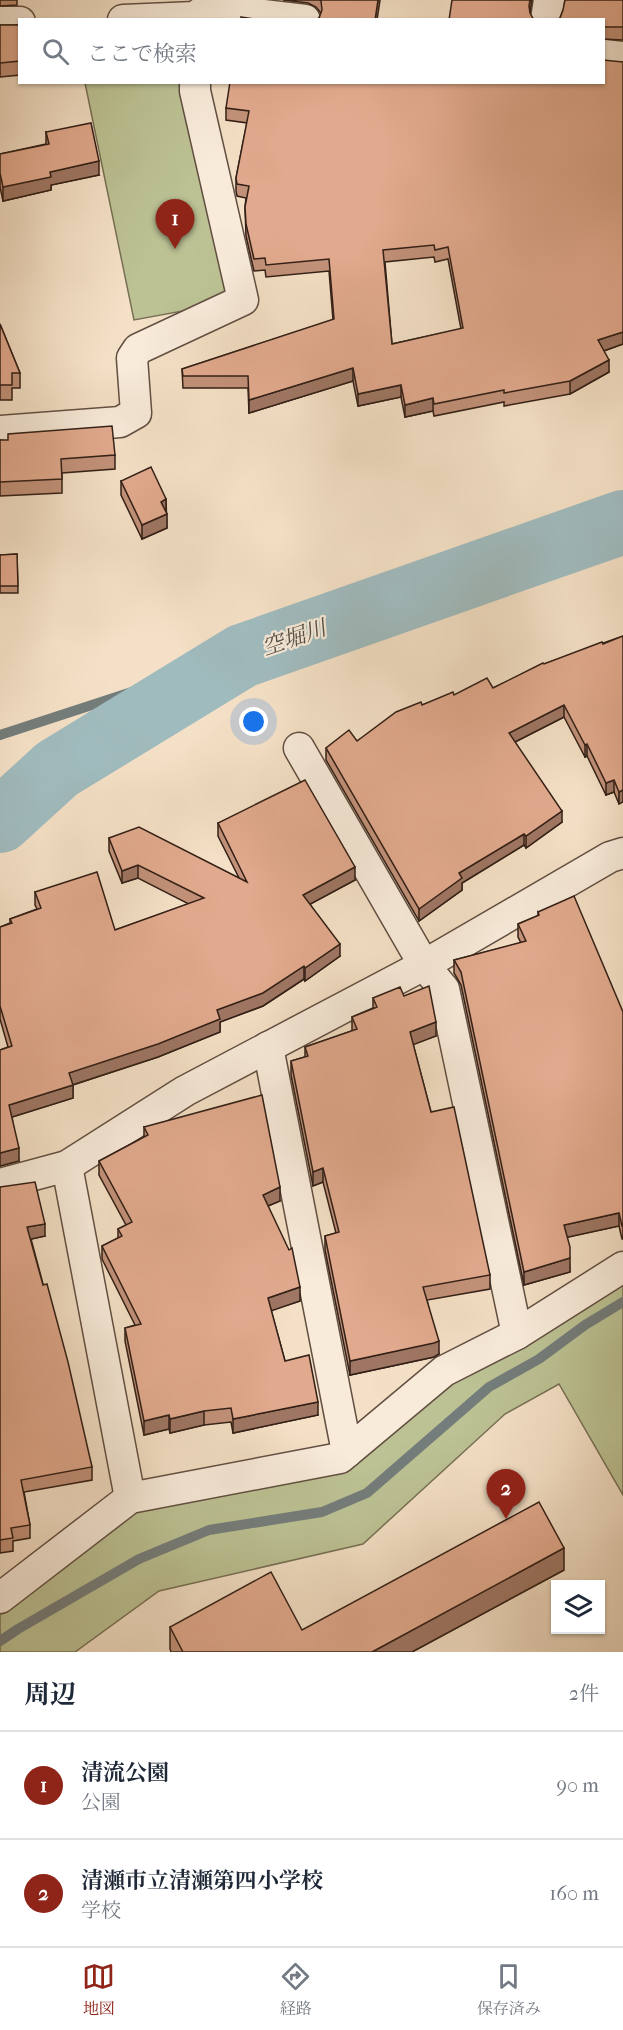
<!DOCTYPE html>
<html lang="ja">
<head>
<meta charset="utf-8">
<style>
	:root { --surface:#fff; --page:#f6f6f7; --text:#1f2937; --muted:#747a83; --line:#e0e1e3; --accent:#8f2418 }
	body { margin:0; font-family:"IM FELL French Canon","Noto Serif JP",serif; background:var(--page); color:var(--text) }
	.controls { position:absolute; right:18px; bottom:18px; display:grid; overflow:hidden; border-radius:0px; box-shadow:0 2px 4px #0004 }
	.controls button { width:54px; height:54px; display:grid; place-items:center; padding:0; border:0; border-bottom:2px solid var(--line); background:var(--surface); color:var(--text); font:30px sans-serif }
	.you { position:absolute; left:254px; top:722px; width:21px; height:21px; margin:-15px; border:4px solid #fff; border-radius:50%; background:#1a73e8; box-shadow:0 0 0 9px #1a73e833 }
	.badge { display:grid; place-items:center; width:39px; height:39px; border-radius:50%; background:var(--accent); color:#fff; font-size:20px; font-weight:700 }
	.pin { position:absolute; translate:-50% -50px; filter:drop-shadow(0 2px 3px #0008) }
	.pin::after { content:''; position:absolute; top:32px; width:21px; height:18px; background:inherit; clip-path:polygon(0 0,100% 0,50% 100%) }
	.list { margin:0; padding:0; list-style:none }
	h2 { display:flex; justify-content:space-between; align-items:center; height:78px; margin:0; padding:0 24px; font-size:26px }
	h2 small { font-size:20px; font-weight:400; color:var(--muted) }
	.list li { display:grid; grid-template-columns:39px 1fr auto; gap:18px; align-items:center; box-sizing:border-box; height:108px; padding:0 24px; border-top:2px solid var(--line) }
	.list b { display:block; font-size:22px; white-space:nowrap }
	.list p { margin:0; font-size:20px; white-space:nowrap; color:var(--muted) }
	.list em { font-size:20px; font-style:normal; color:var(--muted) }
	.icon { flex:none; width:33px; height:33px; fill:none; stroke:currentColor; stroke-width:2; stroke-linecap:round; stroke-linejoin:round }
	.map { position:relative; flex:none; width:623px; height:1652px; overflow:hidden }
	.search { position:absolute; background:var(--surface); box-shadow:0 2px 4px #0004; left:18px; right:18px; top:18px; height:66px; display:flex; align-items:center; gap:15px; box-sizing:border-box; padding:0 21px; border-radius:0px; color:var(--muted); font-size:22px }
	.sheet { height:294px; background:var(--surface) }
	nav { display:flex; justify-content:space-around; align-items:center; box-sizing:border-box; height:84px; border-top:2px solid var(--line); background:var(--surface); font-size:16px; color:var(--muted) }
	nav a { display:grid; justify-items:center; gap:3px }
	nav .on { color:var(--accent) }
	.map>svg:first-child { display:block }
	.green { fill:#bcc294; stroke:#777055; stroke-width:1.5 }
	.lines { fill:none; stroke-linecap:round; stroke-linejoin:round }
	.stream { stroke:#747d7b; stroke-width:10 }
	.river { stroke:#a0bbbe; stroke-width:64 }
	.street-casing { stroke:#624f42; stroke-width:33 }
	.street { stroke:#f8ebda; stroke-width:30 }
	.wall { fill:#c29179; stroke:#321f16; stroke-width:1.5; fill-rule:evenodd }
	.shaded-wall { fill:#9e7663; stroke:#321f16; stroke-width:1.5 }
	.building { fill:#e1a98d; stroke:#321f16; stroke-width:1.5; fill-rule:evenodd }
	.labels { text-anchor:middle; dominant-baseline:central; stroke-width:4.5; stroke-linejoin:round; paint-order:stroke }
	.water-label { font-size:22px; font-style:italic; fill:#534e48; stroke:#f8ebda }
</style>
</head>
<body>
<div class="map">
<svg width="623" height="1652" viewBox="0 0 623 1652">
	<rect width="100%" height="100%" fill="#f4e0c6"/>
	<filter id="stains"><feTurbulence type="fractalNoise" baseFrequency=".00333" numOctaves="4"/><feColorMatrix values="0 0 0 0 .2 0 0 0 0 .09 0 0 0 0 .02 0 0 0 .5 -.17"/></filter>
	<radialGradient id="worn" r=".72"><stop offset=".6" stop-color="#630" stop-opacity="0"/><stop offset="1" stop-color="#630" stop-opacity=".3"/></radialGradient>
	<g class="green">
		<path d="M85,83H194L243,300L134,320Z"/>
		<path d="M623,1267V1495L559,1384L505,1414L363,1544L159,1591L75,1652H0V1598L130,1498L347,1452Z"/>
	</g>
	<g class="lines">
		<g class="stream">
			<path d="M0,735L242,656"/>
			<path d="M0,1641L18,1629L139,1559L209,1530L322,1512L367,1493L489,1387L539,1359L585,1325L623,1302"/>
		</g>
		<path class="river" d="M0,821L57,769L242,656L623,522"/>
		<g class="street-casing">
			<g id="street">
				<path d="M123,20L195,17L207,8L305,20"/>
				<path d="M546,20L549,0"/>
				<path d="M0,22H20"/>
				<path d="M604,55L623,57"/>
				<path d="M0,431L120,422L136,413L132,358L138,349L243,300L195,91V82"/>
				<path d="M299,748L424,965L444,989L517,1334"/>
				<path d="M268,1047L347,1452"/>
				<path d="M67,1166L130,1498"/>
				<path d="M0,1184L67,1166L185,1091L424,965L610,857L623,853"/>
				<path d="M0,1598L130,1498L340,1458L444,1371L517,1334L623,1267"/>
			</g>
		</g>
		<use href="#street" class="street"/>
	</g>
	<g class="wall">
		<path d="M0,0H17V5L0,6Z"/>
		<path d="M283,0H380L319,18L321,13L316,7L308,3Z"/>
		<path d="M623,0V40L603,39V20L560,18L563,10Z"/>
		<path d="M0,25H20V75L0,77Z"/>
		<path d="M623,62V344L604,351L609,372L570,394L504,406V402L434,416L433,411L405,417L401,397L358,406L353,381L249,413L248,388H183L182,369L333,320L329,271L266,277L265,270L254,271L246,236L245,207L246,198L237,196L236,191V178L247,123L226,120V108ZM434,257L435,262L448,259L461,329L392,344L385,262Z"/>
		<path d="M46,132L99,175L51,185V190L3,201L0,187V154L46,144Z"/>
		<path d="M0,324L20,373V388H12V400H0Z"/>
		<path d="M0,440L115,455V469L62,473V493L0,496Z"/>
		<path d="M121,481L166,499L167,528L142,539L121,495Z"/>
		<path d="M17,554L18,593H0V555Z"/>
		<path d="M623,636L619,804L614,792L606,795L587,756L585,757L564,717L515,742L562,822L526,848L524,845L462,883V890L419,921L326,760V748L357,741L422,705L454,695L493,688L544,664Z"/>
		<path d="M218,823L355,880L310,904L340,956L305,981L304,979L263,1006L220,1022V1032L158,1057L73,1085V1098L12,1117L19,1161L0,1166V1050L8,1047L0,1019V927L10,923V919L37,909L35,905V892L115,930L189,904L138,878L122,883L109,851V838L239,878L218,836Z"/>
		<path d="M538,912L623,1012V1239H622L619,1226L567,1237L570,1272L524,1285L461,985L454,973V960L521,943L518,937V924L538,916Z"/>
		<path d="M404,996L436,1036L413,1044L431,1112L490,1275V1289L427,1300L439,1354L434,1357L350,1375L325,1250V1236L336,1233L323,1182L313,1186L291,1075V1061L305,1057V1047L352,1031V1017L373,1008V998Z"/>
		<path d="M144,1127L280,1201L268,1206L300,1301L271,1310L285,1361L318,1415L233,1433L231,1422L204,1425L170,1433L169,1429L144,1435L125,1341V1328L135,1325L102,1259V1246L118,1238V1229L126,1225L99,1175V1161L144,1137Z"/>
		<path d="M0,1187L45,1236L31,1239L92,1467V1480L24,1492L30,1525V1538L13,1541V1551L0,1553Z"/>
		<path d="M564,1570L412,1652H171L170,1649V1627L302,1630Z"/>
	</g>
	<g class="shaded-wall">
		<path d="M378,0H380L377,20H375Z"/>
		<path d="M530,0H532L529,18V6Z"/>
		<path d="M99,161V175L51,185V190L3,201V187L50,172Z"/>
		<path d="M623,332V344L598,353V340Z"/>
		<path d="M609,360V372L570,394V381Z"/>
		<path d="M353,368V381L249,413V400Z"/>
		<path d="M401,385V397L358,406V394Z"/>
		<path d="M433,398V411L405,417V405Z"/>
		<path d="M166,499V513L161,502Z"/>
		<path d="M167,514V528L142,539V525Z"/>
		<path d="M564,705V717L509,745V733Z"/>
		<path d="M587,744V756L585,757V745Z"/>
		<path d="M614,780V792L606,795V783Z"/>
		<path d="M623,790V802L619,804V792Z"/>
		<path d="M562,811V822L526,848V836Z"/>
		<path d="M524,834V845L462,883V890L419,921V909L459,873Z"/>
		<path d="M138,865V878L122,883V871Z"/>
		<path d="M355,867V880L303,908V895Z"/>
		<path d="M340,944V956L305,981V968Z"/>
		<path d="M304,966V979L263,1006L220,1022V1032L158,1057L69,1086V1073L217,1010Z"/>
		<path d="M436,1022V1036L410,1046V1032Z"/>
		<path d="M73,1085V1098L9,1118V1105Z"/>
		<path d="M19,1148V1161L0,1166V1153Z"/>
		<path d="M323,1168V1182L313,1186V1172Z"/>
		<path d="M280,1187V1201L263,1208V1195Z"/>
		<path d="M619,1213V1226L564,1238V1225Z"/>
		<path d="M45,1224V1236L27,1240V1227Z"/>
		<path d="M570,1258V1272L524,1285V1272Z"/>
		<path d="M300,1287V1301L268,1312V1298Z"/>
		<path d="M439,1341V1354L434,1357L350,1375V1361Z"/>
		<path d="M318,1402V1415L233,1433V1419Z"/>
		<path d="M204,1411V1425L170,1433V1419Z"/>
		<path d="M169,1415V1429L144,1435V1421Z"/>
		<path d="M564,1548V1570L412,1652H372Z"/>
	</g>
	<g class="building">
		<path d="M320,0H378L375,20H317L319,18L322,10L321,1Z"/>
		<path d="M452,0H530L529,6L530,13L534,20H449Z"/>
		<path d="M565,0H623V27H603V20H558L560,18L563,10Z"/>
		<path d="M241,17L260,20H241Z"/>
		<path d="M0,25H20V61L0,63Z"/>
		<path d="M603,60L623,62V332L598,340L609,360L570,381L504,393V390L434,404L433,398L405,405L401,385L358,394L353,368L249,400L248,376H183L182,369L334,319L329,259L266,265L265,258L254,259L246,224L245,207L249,186L237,184L236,178L249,111L226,108L230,82H603ZM434,245L435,250L448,247L463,328L392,344L383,250Z"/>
		<path d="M91,123L99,161L50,172L51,177L3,187L0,173V154L49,144L46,132Z"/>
		<path d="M0,324L20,373H12V385H0Z"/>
		<path d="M112,426L115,455L61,459L62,479L0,482V440H8V434Z"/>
		<path d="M151,467L166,499L161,502L167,514L142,525L121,481Z"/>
		<path d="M17,554L18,586H0V555Z"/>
		<path d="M623,636V790L619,792L614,780L606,783L587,744L585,745L564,705L509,733L562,811L526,836L524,834L459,873L462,878L419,909L326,748L349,730L357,741L396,712L421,702L422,705L453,692L454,695L487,678L493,688L543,663L544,664L602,642L603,644Z"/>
		<path d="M305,780L355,867L303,895L340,944L305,968L304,966L263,993L217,1010L220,1019L158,1044L69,1073L73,1085L9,1105L19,1148L0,1153V1050L12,1046L0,1006V927L12,923L10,919L41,908L35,892L97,872L115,930L204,898L138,865L122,871L109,838L139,827L247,882L218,823Z"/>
		<path d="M574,896L623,1012V1226H622L619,1213L564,1225L570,1247V1258L524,1272L461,972L454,960L526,941L518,924L539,915L538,912Z"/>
		<path d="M429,986L436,1022L410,1032L431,1112L454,1107L490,1275L423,1287L439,1341L434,1343L350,1361L325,1236L339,1232L323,1168L313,1172L291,1061L308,1056L305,1047L357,1029L352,1017L377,1007L373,998L400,987L404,996Z"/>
		<path d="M262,1095L280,1187L263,1195L289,1250L292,1248L300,1287L268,1298L285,1361L309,1355L318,1402L233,1419L231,1408L204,1411L170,1419L169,1415L144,1421L125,1328L141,1324L102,1246L122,1236L118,1229L132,1222L99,1161L148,1135L144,1127Z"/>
		<path d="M35,1182L45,1224L27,1227L43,1285L47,1284L68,1362L92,1467L21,1480L30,1525L11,1528L13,1538L0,1540V1187Z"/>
		<path d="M539,1502L564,1548L372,1652H183L170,1627L271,1572L302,1630Z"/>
	</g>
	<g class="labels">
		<g class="water-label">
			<text transform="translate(294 638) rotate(-19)">空堀川</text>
		</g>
	</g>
	<rect width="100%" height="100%" filter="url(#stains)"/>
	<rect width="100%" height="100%" fill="url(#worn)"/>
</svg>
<div class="controls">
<button><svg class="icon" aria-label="layers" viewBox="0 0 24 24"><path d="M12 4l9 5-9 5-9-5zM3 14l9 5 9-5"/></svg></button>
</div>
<div class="you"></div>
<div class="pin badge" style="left:175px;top:249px">1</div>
<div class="pin badge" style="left:506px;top:1519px">2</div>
<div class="search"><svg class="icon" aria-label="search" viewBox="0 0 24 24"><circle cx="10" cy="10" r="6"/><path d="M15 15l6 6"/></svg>ここで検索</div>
</div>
<section class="sheet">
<h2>周辺<small>2件</small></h2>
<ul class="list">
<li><span class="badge">1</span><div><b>清流公園</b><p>公園</p></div><em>90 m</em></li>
<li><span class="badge">2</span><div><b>清瀬市立清瀬第四小学校</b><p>学校</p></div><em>160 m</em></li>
</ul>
</section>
<nav>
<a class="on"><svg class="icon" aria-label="map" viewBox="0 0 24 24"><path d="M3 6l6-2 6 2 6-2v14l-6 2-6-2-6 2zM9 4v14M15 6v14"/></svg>地図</a>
<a><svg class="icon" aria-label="directions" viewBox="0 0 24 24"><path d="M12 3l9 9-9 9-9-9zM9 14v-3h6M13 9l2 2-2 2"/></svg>経路</a>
<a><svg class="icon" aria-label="saved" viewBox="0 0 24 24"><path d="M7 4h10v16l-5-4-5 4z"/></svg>保存済み</a>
</nav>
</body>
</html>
